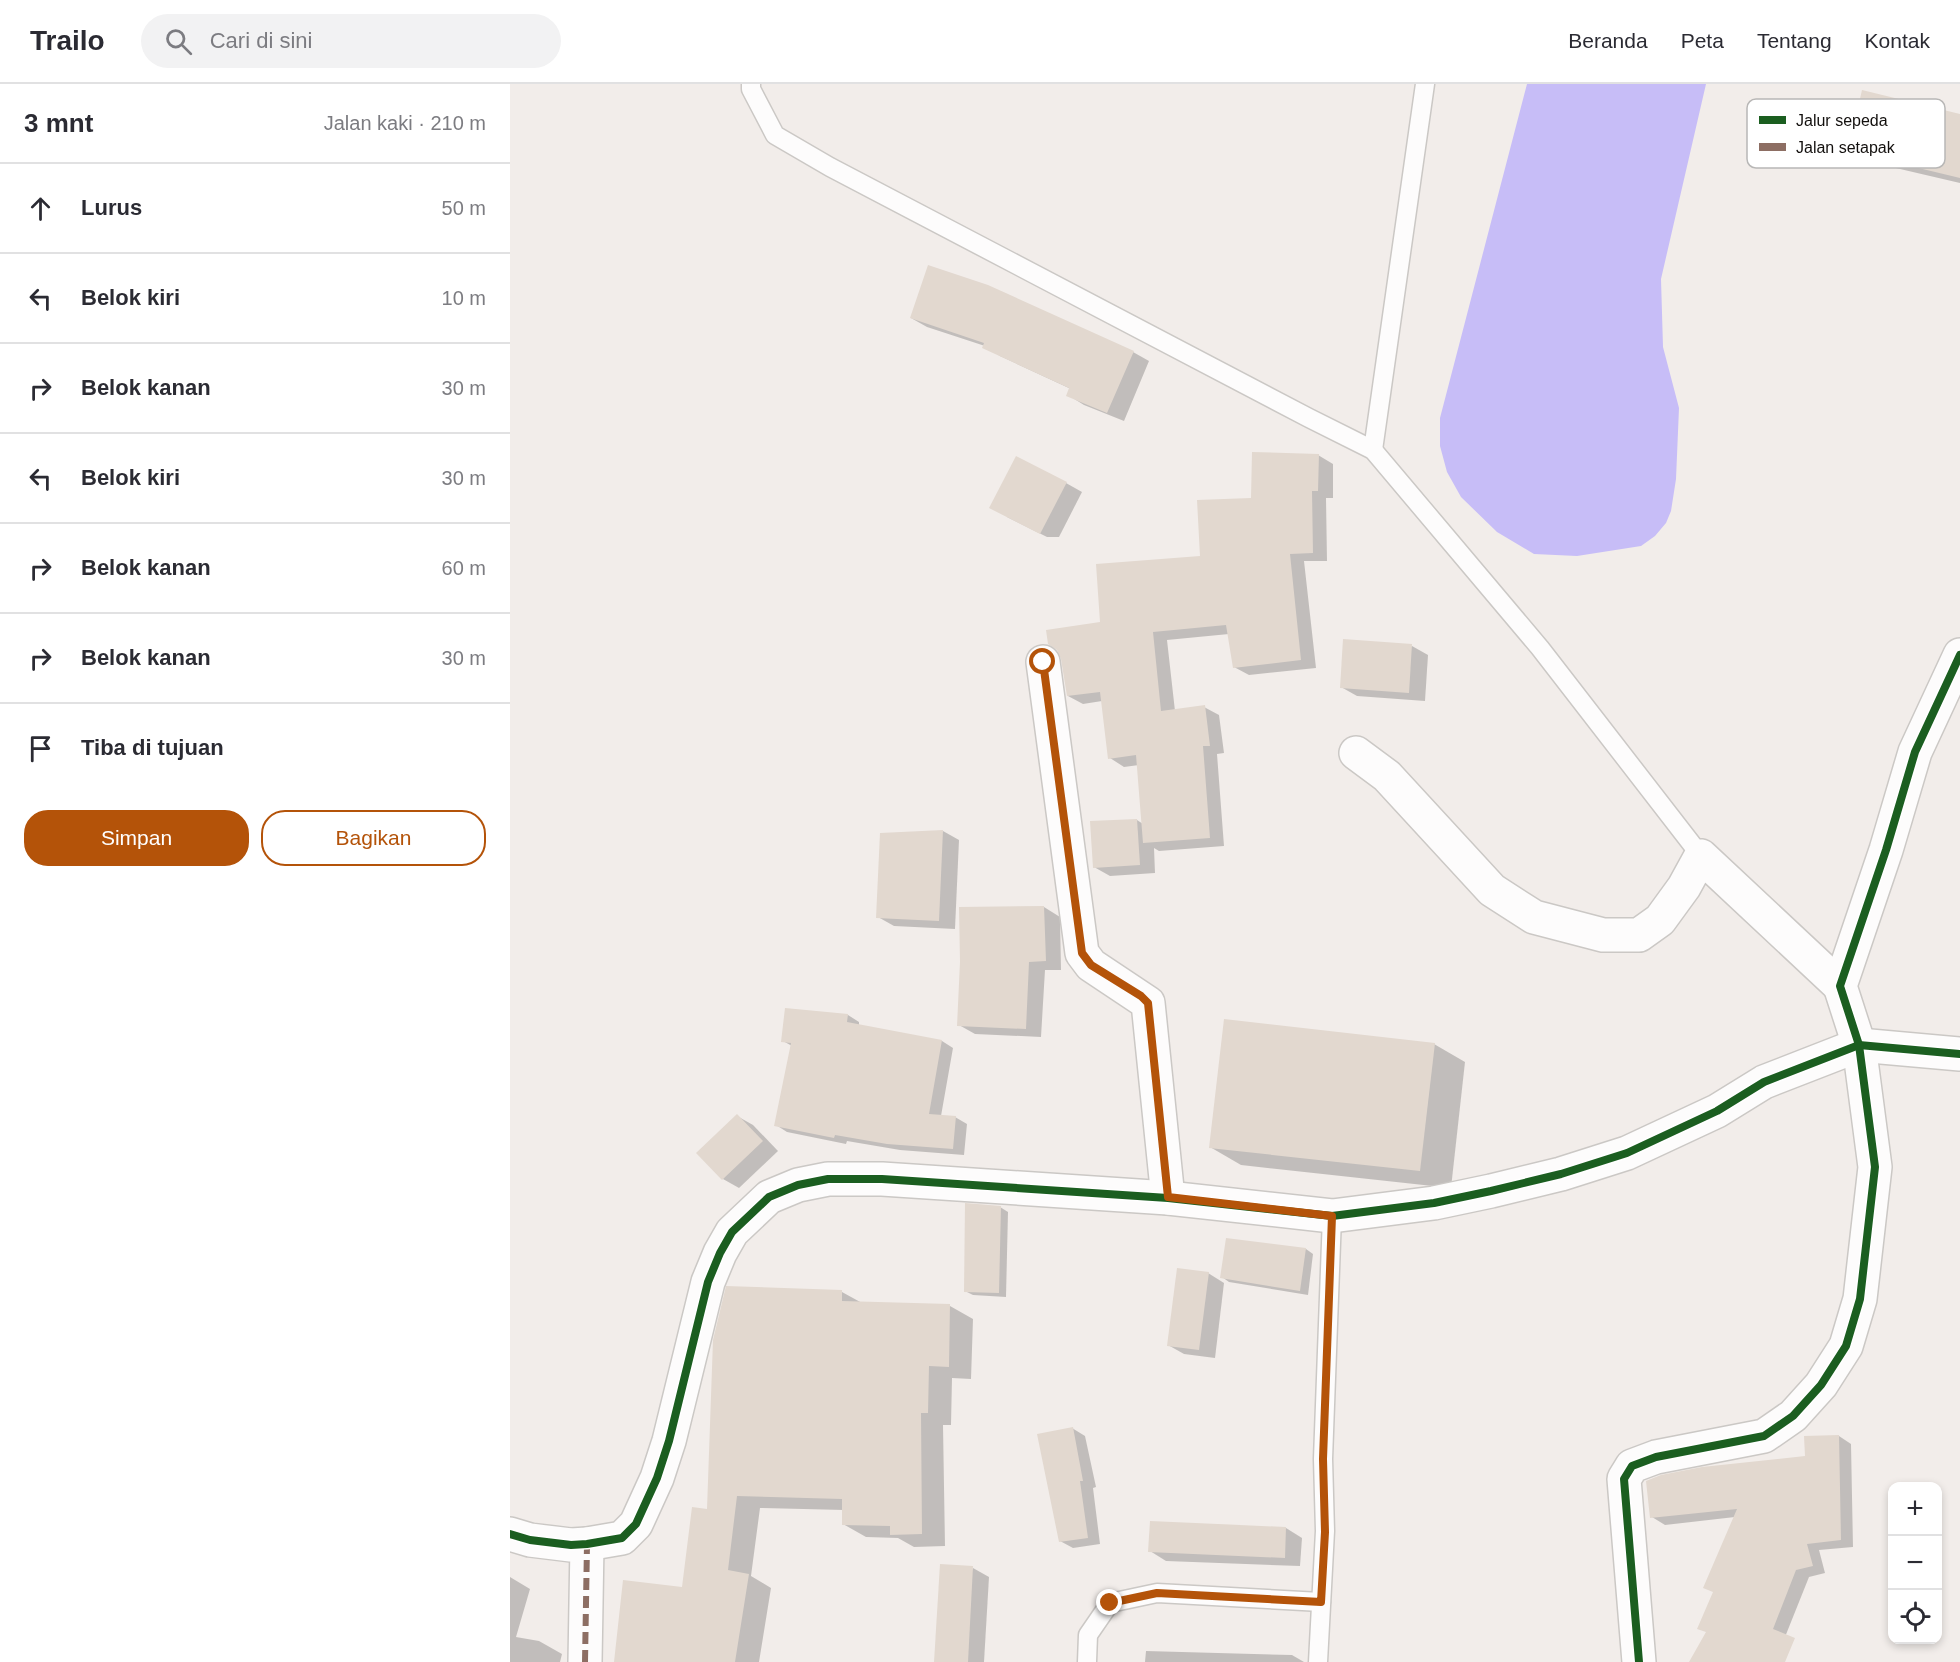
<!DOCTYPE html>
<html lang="id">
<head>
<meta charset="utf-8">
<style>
	:root { --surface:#fff; --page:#f2f2f3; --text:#2b2b33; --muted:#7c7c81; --line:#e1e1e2; --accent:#b45309 }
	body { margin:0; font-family:Arial,sans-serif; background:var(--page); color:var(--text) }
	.controls { position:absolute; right:18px; bottom:18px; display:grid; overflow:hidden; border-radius:12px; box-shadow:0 3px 9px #0003 }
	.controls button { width:54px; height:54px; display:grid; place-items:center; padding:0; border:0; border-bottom:2px solid var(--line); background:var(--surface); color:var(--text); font:30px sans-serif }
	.stop { position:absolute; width:18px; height:18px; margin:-14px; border:4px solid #b45309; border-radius:50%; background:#fff }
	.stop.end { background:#b45309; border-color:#fff; box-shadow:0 2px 6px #0008 }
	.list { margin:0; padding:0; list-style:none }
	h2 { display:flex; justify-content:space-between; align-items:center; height:78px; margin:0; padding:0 24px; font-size:26px }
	h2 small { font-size:20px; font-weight:400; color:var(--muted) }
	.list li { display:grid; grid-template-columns:39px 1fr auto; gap:18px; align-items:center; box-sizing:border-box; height:90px; padding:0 24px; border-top:2px solid var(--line) }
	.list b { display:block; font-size:22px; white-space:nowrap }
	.list em { font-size:20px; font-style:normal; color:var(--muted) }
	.actions { display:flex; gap:12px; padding:18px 24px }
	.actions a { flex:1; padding:14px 0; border:2px solid var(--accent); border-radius:24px; text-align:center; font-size:21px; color:var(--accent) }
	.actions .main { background:var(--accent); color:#fff }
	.icon { flex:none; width:33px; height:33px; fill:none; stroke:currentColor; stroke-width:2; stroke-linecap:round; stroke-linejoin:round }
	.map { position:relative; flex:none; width:1450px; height:1578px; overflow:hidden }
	header { display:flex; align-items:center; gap:36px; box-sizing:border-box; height:84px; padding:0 30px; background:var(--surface); border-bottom:2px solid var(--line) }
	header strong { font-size:28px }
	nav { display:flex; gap:33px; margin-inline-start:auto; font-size:21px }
	.search { width:420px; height:54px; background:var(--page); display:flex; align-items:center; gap:15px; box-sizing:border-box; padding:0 21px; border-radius:33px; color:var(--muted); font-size:22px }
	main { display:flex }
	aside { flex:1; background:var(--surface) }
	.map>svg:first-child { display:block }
	.water { fill:#c7bdf7 }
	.shadow { fill:#0003 }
	.building { fill:#e2d8cf }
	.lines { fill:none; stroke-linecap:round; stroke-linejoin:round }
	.lane-casing { stroke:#cbc8c5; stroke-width:21 }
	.street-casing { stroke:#cbc8c5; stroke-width:36 }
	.secondary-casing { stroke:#cbc8c5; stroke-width:36 }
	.lane { stroke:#fdfcfc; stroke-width:18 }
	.street { stroke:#fdfcfc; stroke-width:33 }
	.secondary { stroke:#fdfcfc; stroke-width:33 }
	.quiet { stroke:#8d6e63; stroke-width:6; stroke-dasharray:12 6; stroke-linecap:butt }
	.cycleway-casing { stroke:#fff; stroke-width:11 }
	.cycleway { stroke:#1b5e20; stroke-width:8 }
	.route { stroke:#b45309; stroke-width:8 }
	.key { fill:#fff; stroke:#b8b7b6; stroke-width:1.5 }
	.key-label { font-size:16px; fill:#120f0d }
</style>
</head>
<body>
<header>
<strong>Trailo</strong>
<div class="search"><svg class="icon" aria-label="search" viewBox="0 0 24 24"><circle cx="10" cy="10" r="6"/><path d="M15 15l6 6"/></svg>Cari di sini</div>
<nav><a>Beranda</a><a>Peta</a><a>Tentang</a><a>Kontak</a></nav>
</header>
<main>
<aside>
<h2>3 mnt<small>Jalan kaki · 210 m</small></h2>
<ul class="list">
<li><svg class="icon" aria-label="ahead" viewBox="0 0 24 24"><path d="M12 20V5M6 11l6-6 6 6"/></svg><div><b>Lurus</b></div><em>50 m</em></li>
<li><svg class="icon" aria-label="left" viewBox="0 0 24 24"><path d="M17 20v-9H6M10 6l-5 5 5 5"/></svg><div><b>Belok kiri</b></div><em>10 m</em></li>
<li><svg class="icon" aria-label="right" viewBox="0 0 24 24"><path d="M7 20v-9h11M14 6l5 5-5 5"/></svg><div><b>Belok kanan</b></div><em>30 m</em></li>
<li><svg class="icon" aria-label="left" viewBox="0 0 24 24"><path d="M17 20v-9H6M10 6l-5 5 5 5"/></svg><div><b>Belok kiri</b></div><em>30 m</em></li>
<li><svg class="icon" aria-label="right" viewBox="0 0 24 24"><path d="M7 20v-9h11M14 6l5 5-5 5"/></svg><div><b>Belok kanan</b></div><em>60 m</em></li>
<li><svg class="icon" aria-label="right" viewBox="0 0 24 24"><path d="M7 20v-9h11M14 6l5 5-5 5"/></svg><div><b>Belok kanan</b></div><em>30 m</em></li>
<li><svg class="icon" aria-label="arrive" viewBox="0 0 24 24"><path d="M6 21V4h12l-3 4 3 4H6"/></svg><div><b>Tiba di tujuan</b></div></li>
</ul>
<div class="actions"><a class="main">Simpan</a><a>Bagikan</a></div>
</aside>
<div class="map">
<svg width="1450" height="1578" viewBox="0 0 1450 1578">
	<rect width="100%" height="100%" fill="#f2edea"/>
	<path class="water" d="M1017,0H1196L1151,195L1153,263L1169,324L1166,395L1161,427L1156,439L1145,452L1131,462L1067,472L1024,470L987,448L951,413L937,388L930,362V334Z"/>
	<g class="shadow">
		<path d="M1353,8L1450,31V99L1360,78L1339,66Z"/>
		<path d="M401,234L623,268L639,277L614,337L574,321L558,311L561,305L490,272L475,262L417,243Z"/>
		<path d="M808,371L823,380V414H816L817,477H794L806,584L739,591L724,583L719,550L657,556L665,627L694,623L709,631L714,669L707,670L714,762L649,767L644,764L645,789L600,792L584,783L627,736L633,740L629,681L614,683L600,674L592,617L573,620L558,612L592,539L692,473L742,415Z"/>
		<path d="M556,399L572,408L549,453H537L497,433Z"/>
		<path d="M902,562L918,571L915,617L847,612L831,603Z"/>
		<path d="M433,747L449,756L445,845L384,842L368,833Z"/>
		<path d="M534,823L550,833L551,886H535L531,953L465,950L449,941Z"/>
		<path d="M338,931L349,938V942L432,957L443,964L431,1032L445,1033L457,1040L454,1071L390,1066L337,1057L336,1060L277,1048L266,1041L282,962L273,957Z"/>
		<path d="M924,960L955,978L941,1104L731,1081L700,1063Z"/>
		<path d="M227,1032L243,1041L268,1067L229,1104L213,1095Z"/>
		<path d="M490,1123L498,1128L496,1213L463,1211L455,1207Z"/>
		<path d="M796,1165L803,1170L798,1211L719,1198L712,1193Z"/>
		<path d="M698,1189L714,1199L705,1274L674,1270L658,1261Z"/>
		<path d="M218,1204L332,1208L352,1219L440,1222L463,1235L461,1295L442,1294L441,1341H433L435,1462L404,1463L388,1454L356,1453L333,1440L334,1426L250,1424L241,1492L261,1504L249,1578H105L173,1505L198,1427Z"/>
		<path d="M562,1344L575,1352L586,1403L583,1404L590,1460L563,1464L550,1457Z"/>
		<path d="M1329,1352L1341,1360L1343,1463L1309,1466L1315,1489L1299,1493L1265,1578H1181L1198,1549L1204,1508L1225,1433L1155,1441L1142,1433L1296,1374Z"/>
		<path d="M776,1444L792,1454L790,1482L656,1477L640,1467Z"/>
		<path d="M463,1484L479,1493L474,1578H425Z"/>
		<path d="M0,1493L20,1505L6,1553L29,1557L52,1570L50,1578H0Z"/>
		<path d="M636,1567L782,1571L794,1578H635Z"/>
	</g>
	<g class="building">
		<path d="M1352,6L1450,30V94L1338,67Z"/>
		<path d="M418,181L478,201L624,267L597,329L556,312L559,304L472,264L474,259L400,234Z"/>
		<path d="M742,368L809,370L808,407H802L803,469L780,470L791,576L723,584L716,541L643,548L651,627L695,621L700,662H693L700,754L633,759L626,671L598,675L590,608L557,612L551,575L547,566L538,560L536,546L590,538L586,480L690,472L687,416L741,414Z"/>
		<path d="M506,372L557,398L530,450L479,424Z"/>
		<path d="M833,555L902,560L899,609L830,604Z"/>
		<path d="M627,735L630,781L583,784L580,737Z"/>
		<path d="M433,746L429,837L366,834L370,749Z"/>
		<path d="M534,822L536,877L519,878L516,945L447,942L450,878L449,823Z"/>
		<path d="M275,924L338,930L337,938L432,956L419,1030L446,1032L443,1065L377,1060L325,1051L324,1054L264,1042L281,959L271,958Z"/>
		<path d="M714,935L925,959L910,1087L699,1064Z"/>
		<path d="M227,1030L253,1057L212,1096L186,1069Z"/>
		<path d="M455,1119L491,1122L489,1209L454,1208Z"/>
		<path d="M716,1154L796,1164L790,1207L710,1194Z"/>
		<path d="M667,1184L699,1188L689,1266L657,1262Z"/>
		<path d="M216,1202L332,1206V1217L440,1220L439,1283L419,1282L418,1329H411L412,1450L380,1451V1442L332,1441V1415L227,1412L218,1486L239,1490L225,1578H104L113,1496L172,1503L182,1423L197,1425L203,1256Z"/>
		<path d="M563,1343L573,1397H570L578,1454L549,1458L527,1350Z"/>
		<path d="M1329,1351L1331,1456L1297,1460L1303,1482L1286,1486L1263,1545L1285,1554L1275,1578H1179L1196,1548L1187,1545L1203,1508L1193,1504L1227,1425L1140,1434L1136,1397L1151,1391L1192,1383L1295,1372L1294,1352Z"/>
		<path d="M640,1437L776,1443L775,1474L638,1468Z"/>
		<path d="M430,1480L463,1482L458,1578H424Z"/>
	</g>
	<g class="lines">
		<g class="lane-casing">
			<g id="lane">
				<path d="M241,0V5L265,51L320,83L799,334L863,366L1030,564L1191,772"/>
				<path d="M863,366L915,0"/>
				<path d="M577,1578L578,1551L600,1519L647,1509L811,1518"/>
				<path d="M808,1578L815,1447L813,1375L822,1132"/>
			</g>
		</g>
		<g class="street-casing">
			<g id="street">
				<path d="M533,578L572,869L581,881L638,919L658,1114"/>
				<path d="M846,669L877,692L982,806L1024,833L1093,851H1129L1150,836L1174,803L1191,772L1330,902"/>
				<path d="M75,1578L77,1460"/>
				<path d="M1129,1578L1114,1395L1122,1382L1146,1373L1254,1352L1283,1332L1311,1301L1336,1262L1350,1215L1365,1083L1349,961L1330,902L1376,766L1405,668L1450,571"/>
			</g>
		</g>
		<g class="secondary-casing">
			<path id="secondary" d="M0,1450L20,1456L61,1461L77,1460L112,1454L126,1440L147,1394L159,1357L198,1198L210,1169L222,1148L259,1113L288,1101L318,1095H372L658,1114L822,1132L924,1119L981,1107L1051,1090L1117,1069L1207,1027L1254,998L1349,961L1450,970"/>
		</g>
		<use href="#lane" class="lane"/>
		<use href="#street" class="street"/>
		<use href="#secondary" class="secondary"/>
		<path class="quiet" d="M75,1578L77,1460"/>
		<g class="cycleway-casing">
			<g id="cycleway">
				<path d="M0,1450L20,1456L61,1461L77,1460L112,1454L126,1440L147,1394L159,1357L198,1198L210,1169L222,1148L259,1113L288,1101L318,1095H372L658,1114L822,1132L924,1119L981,1107L1051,1090L1117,1069L1207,1027L1254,998L1349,961L1450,970"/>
				<path d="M1129,1578L1114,1395L1122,1382L1146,1373L1254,1352L1283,1332L1311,1301L1336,1262L1350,1215L1365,1083L1349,961L1330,902L1376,766L1405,668L1450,571"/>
			</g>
		</g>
		<use href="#cycleway" class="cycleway"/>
	</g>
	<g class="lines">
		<path class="route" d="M533,578L572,869L581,881L631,912L638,919L658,1113L822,1132L813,1375L815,1448L811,1518L647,1509L600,1519"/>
	</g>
	<rect x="1237" y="15" width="198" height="69" rx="9" class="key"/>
	<rect x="1249" y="32" width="27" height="8" fill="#1b5e20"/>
	<rect x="1249" y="59" width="27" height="8" fill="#8d6e63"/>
	<g class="key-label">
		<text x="1286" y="42">Jalur sepeda</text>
		<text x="1286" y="69">Jalan setapak</text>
	</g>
</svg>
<div class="controls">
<button>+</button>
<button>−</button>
<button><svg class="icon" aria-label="locate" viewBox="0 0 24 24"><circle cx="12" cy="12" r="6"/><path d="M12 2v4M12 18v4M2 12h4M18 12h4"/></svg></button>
</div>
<div class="stop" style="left:533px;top:578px"></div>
<div class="stop end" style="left:600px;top:1519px"></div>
</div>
</main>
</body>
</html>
